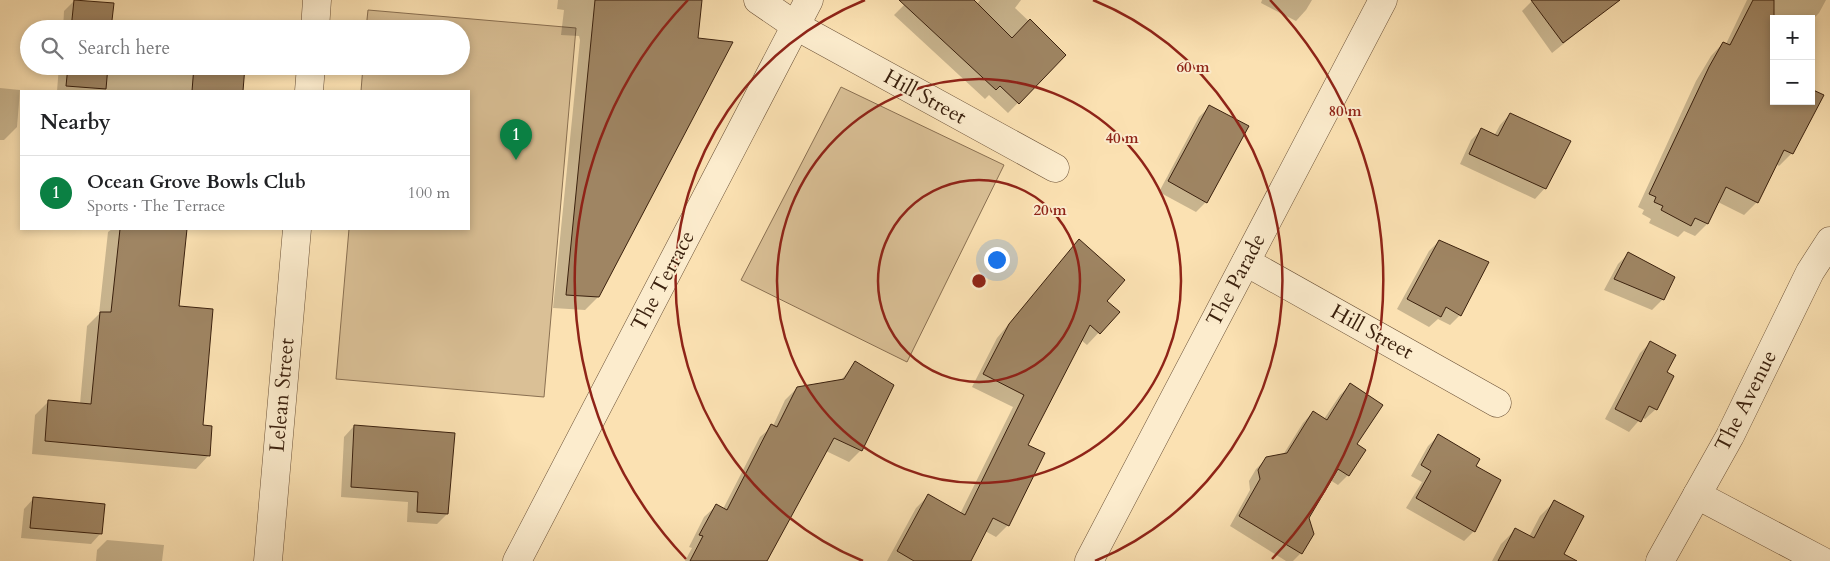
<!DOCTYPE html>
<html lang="en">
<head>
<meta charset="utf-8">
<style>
	:root { --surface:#fff; --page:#f6f6f6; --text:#202124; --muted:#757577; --line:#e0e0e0; --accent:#0b8043 }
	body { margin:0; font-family:Cardo,serif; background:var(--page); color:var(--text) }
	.controls { position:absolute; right:15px; top:15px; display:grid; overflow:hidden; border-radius:0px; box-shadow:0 2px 8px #0003 }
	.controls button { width:45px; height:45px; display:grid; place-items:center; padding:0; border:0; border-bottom:1px solid var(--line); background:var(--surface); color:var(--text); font:25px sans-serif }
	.you { position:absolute; left:996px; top:259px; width:18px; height:18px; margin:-12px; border:4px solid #fff; border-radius:50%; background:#1a73e8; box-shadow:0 0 0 8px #1a73e833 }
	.badge { display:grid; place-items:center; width:32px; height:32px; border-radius:50%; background:var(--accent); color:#fff; font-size:16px; font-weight:700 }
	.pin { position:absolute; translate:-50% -41px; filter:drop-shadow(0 1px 2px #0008) }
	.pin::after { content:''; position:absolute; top:26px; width:18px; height:15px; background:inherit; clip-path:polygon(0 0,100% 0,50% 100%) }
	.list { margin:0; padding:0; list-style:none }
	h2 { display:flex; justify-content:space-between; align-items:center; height:65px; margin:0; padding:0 20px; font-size:21px }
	h2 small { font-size:16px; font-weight:400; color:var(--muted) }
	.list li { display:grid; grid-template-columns:32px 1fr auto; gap:15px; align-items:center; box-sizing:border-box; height:75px; padding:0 20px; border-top:1px solid var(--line) }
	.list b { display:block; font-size:19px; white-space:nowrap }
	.list p { margin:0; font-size:16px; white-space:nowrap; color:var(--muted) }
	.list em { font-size:16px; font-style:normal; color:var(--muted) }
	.icon { flex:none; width:28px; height:28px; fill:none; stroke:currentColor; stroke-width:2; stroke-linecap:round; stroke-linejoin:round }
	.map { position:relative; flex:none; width:1830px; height:561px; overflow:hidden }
	.search { position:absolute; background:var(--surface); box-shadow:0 2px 8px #0003; left:20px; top:20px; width:450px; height:55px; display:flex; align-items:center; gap:12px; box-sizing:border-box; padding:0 18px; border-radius:28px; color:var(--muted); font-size:19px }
	.panel { position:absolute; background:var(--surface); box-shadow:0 2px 8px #0003; left:20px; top:90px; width:450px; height:140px; border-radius:0px }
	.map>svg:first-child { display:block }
	.green { fill:#dac096; stroke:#8a7052 }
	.shadow { fill:#0003 }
	.building { fill:#9f8563; stroke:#3b210e }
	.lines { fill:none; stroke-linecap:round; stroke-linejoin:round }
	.minor-casing { stroke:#6b5137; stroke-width:29 }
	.minor { stroke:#fceccd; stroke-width:28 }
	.ring { fill:none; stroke:#8f2418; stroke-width:2.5 }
	.labels { text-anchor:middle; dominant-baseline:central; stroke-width:4; stroke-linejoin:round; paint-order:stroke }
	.street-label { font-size:21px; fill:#3b210e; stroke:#fceccd }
	.centre { fill:#8f2418; stroke:#fceccd; stroke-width:2.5 }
	.ring-label { font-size:15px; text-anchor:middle; font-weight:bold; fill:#8f2418; stroke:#fceccd; stroke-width:4; stroke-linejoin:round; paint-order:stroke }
</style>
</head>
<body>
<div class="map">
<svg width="1830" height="561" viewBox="0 0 1830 561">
	<rect width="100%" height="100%" fill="#fbe1b2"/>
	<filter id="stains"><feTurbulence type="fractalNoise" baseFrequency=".004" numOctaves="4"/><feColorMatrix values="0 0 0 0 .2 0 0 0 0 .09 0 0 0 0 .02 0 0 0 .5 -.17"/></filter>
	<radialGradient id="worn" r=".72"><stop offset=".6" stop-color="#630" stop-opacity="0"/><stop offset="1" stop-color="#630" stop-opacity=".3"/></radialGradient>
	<g class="green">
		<path d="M368,10L576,28L544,397L336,379L349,229H469V91H361L363,66H461V29H366Z"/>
		<path d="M841,87L1004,165L907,362L741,280Z"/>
	</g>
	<g class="shadow">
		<path d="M558,0H701L598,297L585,310L553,308L580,40L579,36L561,35L564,10L557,9Z"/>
		<path d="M909,0H972L977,4L980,0H1021L1015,8L1065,55L1008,113L989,95L985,99L894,15Z"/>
		<path d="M1262,0H1312L1306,10L1296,21L1261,3Z"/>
		<path d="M1533,0H1618L1552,53L1522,11Z"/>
		<path d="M1747,0H1826L1819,13L1811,21V19H1774V101H1811L1822,95L1792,153L1779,166L1776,164L1757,202L1744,215L1718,202L1707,224L1695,236L1684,231L1678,237L1649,223L1651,219L1642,214L1644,210L1638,207L1696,81L1711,56L1723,43L1726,44Z"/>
		<path d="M74,1L110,29H63L64,11Z"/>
		<path d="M59,66H243L241,91H57Z"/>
		<path d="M0,88L20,90L17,127L4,140H0Z"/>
		<path d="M1210,106L1206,202L1196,212L1159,192L1199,117Z"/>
		<path d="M1510,114L1545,188L1535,199L1460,164L1471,140L1481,130L1494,136L1500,125Z"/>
		<path d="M112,229H185L178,307L209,455L196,469L32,454L35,415L48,402L80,404L87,326L99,314L108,232Z"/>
		<path d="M1079,240L1105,301L1118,312L1087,345L1081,340L1026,446L1008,525L996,537L985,531L970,561H887L916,508L928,496L960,514L1013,407L972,387L997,338Z"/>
		<path d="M1439,241L1460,315L1450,325L1438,319L1429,327L1397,309L1429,251Z"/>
		<path d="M1628,254L1674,277L1662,300L1652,310L1604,290L1618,264Z"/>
		<path d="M1650,343L1666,373L1656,409L1645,419L1642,417L1629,432L1605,419L1640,353Z"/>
		<path d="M856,363L892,385L861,450L849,462L826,451L766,561H685L692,548L689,547L704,517L716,506L723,509L760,437L773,426L785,400L797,388L840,381Z"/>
		<path d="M1350,385L1356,444L1348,475L1338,485L1330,480L1308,518L1312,534L1301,553L1293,561H1286L1230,526L1250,490L1249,481L1256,469L1267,458L1283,455L1303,423L1313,412L1324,419L1340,395Z"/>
		<path d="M354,426L447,514L437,524L407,522L408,502L341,497L344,437Z"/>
		<path d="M1438,436L1474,466V531L1464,541L1406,508L1422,482L1411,476L1428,446Z"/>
		<path d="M34,498L101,533L91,544L21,538L24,509Z"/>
		<path d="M1554,502L1562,556L1569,561H1492L1501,544L1515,530L1529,537L1540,516Z"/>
		<path d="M107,540L164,545L162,561H96L97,550Z"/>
	</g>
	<g class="building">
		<path d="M74,0L114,3L111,29H71Z"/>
		<path d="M595,0H702L698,38L733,42L599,297L566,295Z"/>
		<path d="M899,0H974L1012,38L1030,19L1066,55L1019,104L1000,86L996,90Z"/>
		<path d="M1531,0H1620L1563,43Z"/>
		<path d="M1753,0H1774V101H1811V89L1824,95L1793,154L1784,150L1758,203L1726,187L1708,224L1695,218L1691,226L1661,210L1663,206L1654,202L1656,197L1649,194L1709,67L1723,42L1730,45Z"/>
		<path d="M197,25L246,29H197Z"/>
		<path d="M68,66H108L106,89L66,86Z"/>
		<path d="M194,66H245L243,91H192Z"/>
		<path d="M1209,105L1249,126L1207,203L1168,181Z"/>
		<path d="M1510,113L1571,141L1546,189L1469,154L1481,128L1498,136Z"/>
		<path d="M120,229H187L179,306L213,309L203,425L212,426L210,456L45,441L48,400L91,404L100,312H111Z"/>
		<path d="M1079,239L1125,280L1107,301L1120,312L1100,334L1090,325L1028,445L1045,453L1009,526L993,518L971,561H914L897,551L928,494L965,515L1024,395L983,374L1009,324Z"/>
		<path d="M1439,240L1489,262L1461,316L1446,307L1441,317L1407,299Z"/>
		<path d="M1628,252L1675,277L1664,300L1614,279Z"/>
		<path d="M1650,341L1676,355L1667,372L1674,376L1657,410L1649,406L1641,422L1615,409Z"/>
		<path d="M855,361L894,385L862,451L834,438L767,561H690L703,536L699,535L716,504L727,510L771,424L777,427L797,387L844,379Z"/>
		<path d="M1350,383L1383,405L1357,444L1366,450L1349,476L1338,469L1309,518L1314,534L1302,554L1239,516L1260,479L1258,470L1266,457L1287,453L1313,411L1327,420Z"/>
		<path d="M354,425L455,433L448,514L417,512L418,492L351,487Z"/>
		<path d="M1438,434L1480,459L1476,466L1501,480L1475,532L1416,498L1431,471L1421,465Z"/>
		<path d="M33,497L105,504L102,534L30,528Z"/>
		<path d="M1554,500L1584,516L1564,554L1577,561H1498L1515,528L1534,538Z"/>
	</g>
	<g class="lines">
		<g class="minor-casing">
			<g id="minor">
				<path d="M758,0L796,26L1055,168"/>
				<path d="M315,29L317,0"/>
				<path d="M309,91L311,66"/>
				<path d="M1246,262L1497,403"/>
				<path d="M1697,495L1822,561"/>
				<path d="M268,561L297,229"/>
				<path d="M517,561L809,0"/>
				<path d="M1089,561L1383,0"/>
				<path d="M1660,561L1730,436L1810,272L1830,241"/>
			</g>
		</g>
		<use href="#minor" class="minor"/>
	</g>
	<g class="ring">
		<circle cx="979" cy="281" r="101"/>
		<circle cx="979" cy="281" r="202"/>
		<path d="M863 561A303 303 0 0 1 865 0M1093 0A303 303 0 0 1 1095 561"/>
		<path d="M686 559A404 404 0 0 1 688 0M1270 0A404 404 0 0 1 1272 559"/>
	</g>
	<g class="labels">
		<g class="street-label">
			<text transform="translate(925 97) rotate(29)">Hill Street</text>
			<text transform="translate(1236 280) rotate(-62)">The Parade</text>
			<text transform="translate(663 281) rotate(-62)">The Terrace</text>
			<text transform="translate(1372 332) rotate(29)">Hill Street</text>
			<text transform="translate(282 395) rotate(-85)">Lelean Street</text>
			<text transform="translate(1746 401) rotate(-63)">The Avenue</text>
		</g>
	</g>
	<circle cx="979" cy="281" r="8" class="centre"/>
	<g class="ring-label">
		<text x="1193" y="72">60 m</text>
		<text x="1345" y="116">80 m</text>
		<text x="1122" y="143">40 m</text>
		<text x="1050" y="215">20 m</text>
	</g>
	<rect width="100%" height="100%" filter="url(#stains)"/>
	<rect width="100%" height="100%" fill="url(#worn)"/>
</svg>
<div class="controls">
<button>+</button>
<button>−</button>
</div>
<div class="you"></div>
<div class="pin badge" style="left:516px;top:160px">1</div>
<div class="search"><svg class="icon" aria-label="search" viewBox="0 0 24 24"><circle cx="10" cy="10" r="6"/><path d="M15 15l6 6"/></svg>Search here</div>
<section class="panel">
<h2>Nearby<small></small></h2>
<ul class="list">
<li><span class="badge">1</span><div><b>Ocean Grove Bowls Club</b><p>Sports · The Terrace</p></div><em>100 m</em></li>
</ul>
</section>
</div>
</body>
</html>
